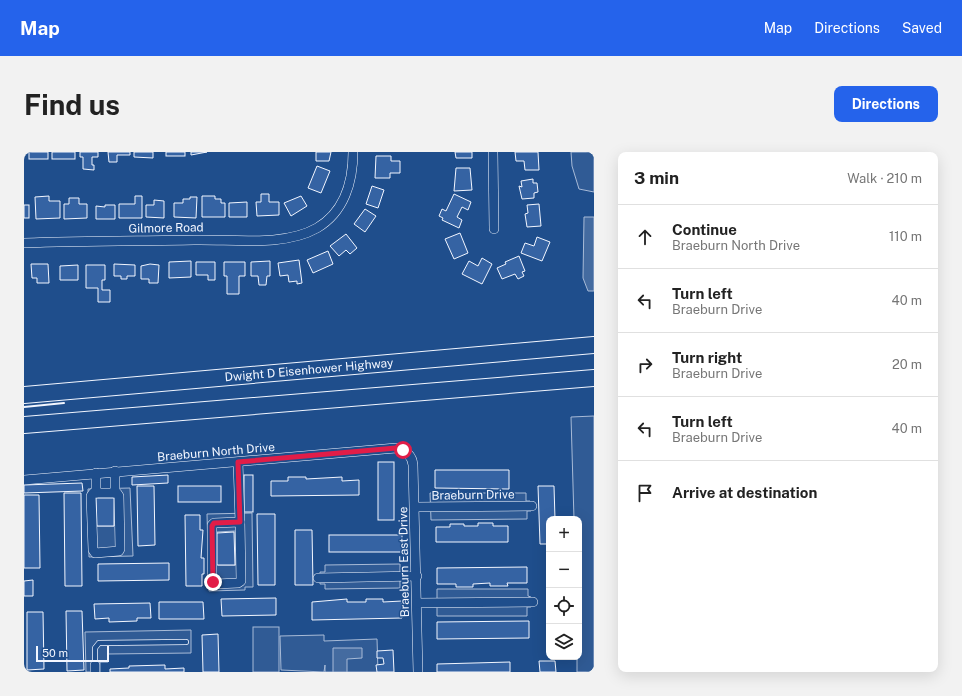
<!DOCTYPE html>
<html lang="en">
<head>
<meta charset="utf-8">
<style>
	:root { --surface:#fff; --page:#f2f2f2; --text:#222; --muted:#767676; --line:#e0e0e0; --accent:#2563eb }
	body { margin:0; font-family:"Public Sans",sans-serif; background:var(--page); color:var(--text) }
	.controls { position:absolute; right:12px; bottom:12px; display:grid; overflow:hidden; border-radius:8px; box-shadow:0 4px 16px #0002 }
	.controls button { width:36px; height:36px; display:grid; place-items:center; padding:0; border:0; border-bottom:1px solid var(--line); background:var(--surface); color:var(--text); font:20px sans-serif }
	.scale { position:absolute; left:12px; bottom:10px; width:73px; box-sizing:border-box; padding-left:4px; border:2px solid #f2f6ff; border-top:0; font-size:11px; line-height:14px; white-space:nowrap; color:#f2f6ff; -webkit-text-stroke:3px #1f4e8c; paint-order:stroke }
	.stop { position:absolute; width:12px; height:12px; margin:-9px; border:3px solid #e11d48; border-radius:50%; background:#fff }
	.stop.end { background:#e11d48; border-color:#fff; box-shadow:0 1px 4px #0008 }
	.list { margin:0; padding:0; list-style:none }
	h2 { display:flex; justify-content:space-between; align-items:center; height:52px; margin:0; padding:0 16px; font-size:17px }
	h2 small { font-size:13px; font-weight:400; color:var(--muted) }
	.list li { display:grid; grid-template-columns:26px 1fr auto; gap:12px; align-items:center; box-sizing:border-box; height:64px; padding:0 16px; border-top:1px solid var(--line) }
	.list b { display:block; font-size:15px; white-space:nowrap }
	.list p { margin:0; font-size:13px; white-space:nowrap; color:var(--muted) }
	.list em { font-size:13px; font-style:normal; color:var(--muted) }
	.icon { flex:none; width:22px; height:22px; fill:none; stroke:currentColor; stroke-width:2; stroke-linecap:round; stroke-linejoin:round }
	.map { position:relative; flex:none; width:570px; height:520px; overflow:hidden; border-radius:8px }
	header { display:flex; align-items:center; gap:24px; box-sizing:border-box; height:56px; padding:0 20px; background:var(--accent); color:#fff }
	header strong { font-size:19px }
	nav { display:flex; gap:22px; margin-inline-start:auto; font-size:14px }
	.intro { display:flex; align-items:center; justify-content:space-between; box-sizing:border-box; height:96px; padding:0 24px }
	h1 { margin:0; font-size:28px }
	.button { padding:10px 18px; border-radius:8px; background:var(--accent); color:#fff; font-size:14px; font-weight:700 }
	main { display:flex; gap:24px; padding:0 24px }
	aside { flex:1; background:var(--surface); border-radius:8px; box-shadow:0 4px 16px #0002 }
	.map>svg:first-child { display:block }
	.built { fill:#305b95; stroke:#a8bbd7; fill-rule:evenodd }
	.water { fill:#446ba0; stroke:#a8bbd7 }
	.building { fill:#3563a3; stroke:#f2f6ff }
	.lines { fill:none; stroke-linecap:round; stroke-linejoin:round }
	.service-casing { stroke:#f2f6ff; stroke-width:6 }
	.minor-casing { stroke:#f2f6ff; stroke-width:10 }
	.motorway-casing { stroke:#f2f6ff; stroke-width:18 }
	.service { stroke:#1f4e8c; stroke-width:4.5 }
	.minor { stroke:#1f4e8c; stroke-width:9 }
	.motorway { stroke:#1f4e8c; stroke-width:16 }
	.wall { stroke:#f2f6ff; stroke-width:2 }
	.route { stroke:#e11d48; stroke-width:5 }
	.labels { text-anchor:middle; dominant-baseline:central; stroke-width:3; stroke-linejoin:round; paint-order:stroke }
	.street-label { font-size:12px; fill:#f2f6ff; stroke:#1f4e8c }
</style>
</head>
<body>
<header>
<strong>Map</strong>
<nav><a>Map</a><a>Directions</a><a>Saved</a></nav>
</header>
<div class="intro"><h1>Find us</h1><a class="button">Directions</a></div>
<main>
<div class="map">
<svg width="570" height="520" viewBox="0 0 570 520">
	<rect width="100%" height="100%" fill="#1f4e8c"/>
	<g class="built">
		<path d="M547,0H570V40L555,37L548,14Z"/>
		<path d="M570,264V520H553V505H555V367H550L547,265Z"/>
		<path d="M106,336L109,404L65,405L64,337ZM72,346H90V374H73Z"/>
		<path d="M406,341H502V349H506L507,359H503V367L407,368Z"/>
		<path d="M228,361L229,435H221V438L185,439L183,362ZM211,379L212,413H194L193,380Z"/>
		<path d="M376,412V436L301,437V432H296V420H301V413Z"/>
		<path d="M413,437H504V444L507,445V455H503V464H413Z"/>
		<rect x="229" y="475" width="26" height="45"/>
		<path d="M167,478V501L84,502V510H76V520H62L61,480Z"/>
		<path d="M300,483V489L353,487L354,520H301V513L300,520L257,518L256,484Z"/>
	</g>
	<g class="water">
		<path d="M560,65H570V139H564L559,126Z"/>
		<path d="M309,496H338V506L323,507V520H309Z"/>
	</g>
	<g class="building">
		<rect x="5" y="0" width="19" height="7"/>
		<rect x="28" y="0" width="23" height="7"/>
		<path d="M56,0H74V5H68V13H70V18L59,17V5H56Z"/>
		<path d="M84,0H106V3H93V10H85Z"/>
		<path d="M110,0H129V6L110,5Z"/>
		<rect x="142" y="0" width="19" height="4"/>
		<path d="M167,0H183L167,3Z"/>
		<path d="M292,0H307L305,9H292Z"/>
		<path d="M431,0H448V6H432Z"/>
		<path d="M491,0H514L515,18H501L500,9H492Z"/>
		<path d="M352,4H367V9H376V21H366V26H351Z"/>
		<path d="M293,14L306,19L297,41L284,36Z"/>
		<path d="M432,16H446L448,38L430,39Z"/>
		<path d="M509,27V31H513L514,40L510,41V46L498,47L495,34L498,35L497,29Z"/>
		<path d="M348,34L360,38L354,56L342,52Z"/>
		<path d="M237,42H245V50H255V63L233,64L232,50H237Z"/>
		<path d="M430,42L447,50L444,58L438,55L433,65L438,68L435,76L418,68L419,66L415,64L418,57L422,59Z"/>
		<path d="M25,44V49H36V66L12,67L11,45Z"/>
		<path d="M111,44H118V66H95V52H111Z"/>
		<path d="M178,44H191V47H197V51H201V65H178Z"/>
		<path d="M277,44L283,54L267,64L260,51Z"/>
		<path d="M166,45H173L172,66L150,65V51H159V47H166Z"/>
		<path d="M45,46H55V52H63V66L40,67V52H45Z"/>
		<path d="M130,48L140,49V66L122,65V53H130Z"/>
		<path d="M223,50V65H205V51Z"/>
		<path d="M515,52L517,74L503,75L501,62L504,61L503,53Z"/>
		<rect x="0" y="53" width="5" height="13"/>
		<path d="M81,53H91V67H72V54L81,55Z"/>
		<path d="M341,57L352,64L341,80L330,72Z"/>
		<path d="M436,81L444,101L430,107L421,87Z"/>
		<path d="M322,82L333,96L326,102L322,98L315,104L306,94Z"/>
		<path d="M513,85L526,90L518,109L497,101L501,91L510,94Z"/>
		<path d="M304,99L309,112L289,121L283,108Z"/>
		<path d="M495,104L501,119L498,120L500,124L494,127L491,122L478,127L473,116L482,112L481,110Z"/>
		<path d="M458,106L468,112L458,132L438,122L445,109L454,114Z"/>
		<path d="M275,108L278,131L273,132V129L265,130L264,123L256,124L254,111Z"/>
		<path d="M167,109V125L145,126V110Z"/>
		<path d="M246,109V124H243L242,133H235L234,124H227V110Z"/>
		<path d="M172,110H191V128H184V123H172Z"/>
		<path d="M200,110H221V124H215V142H203V124H200Z"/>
		<path d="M7,112H24L25,131H13V126H8Z"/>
		<path d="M90,112L111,113V124H103V127H97V124H90Z"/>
		<path d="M126,112L135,113L134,131H125V127H117V114Z"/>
		<path d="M54,113V128H36V114Z"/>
		<path d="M62,113H81V128H78V138H86V150H74V136H62Z"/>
		<rect x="354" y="310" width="16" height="58"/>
		<path d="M411,318H485V337L411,336Z"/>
		<path d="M144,323V331L108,333V325Z"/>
		<rect x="220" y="323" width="9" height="37"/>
		<path d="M264,325H282V327L318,325V329L335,328V343L247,344V329H264Z"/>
		<path d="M58,331L59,339L0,341V333Z"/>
		<path d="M113,334H130L131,393L114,394Z"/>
		<rect x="154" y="334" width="43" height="16"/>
		<path d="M514,334H530L531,367H525V392H516Z"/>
		<path d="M40,341H57L58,434H41Z"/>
		<path d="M0,343H15L16,416H0Z"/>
		<path d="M72,346H90V374H73Z"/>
		<path d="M233,362H251V433H234Z"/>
		<path d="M161,363H176V378H179L177,406H180V422H178V434H162Z"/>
		<path d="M454,371H469V374H484V390H412V375H426V372H440V374H454Z"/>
		<path d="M271,378H288L289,433H271Z"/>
		<path d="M210,380L211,413H193V381Z"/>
		<rect x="305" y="383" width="73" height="17"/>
		<path d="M145,411V428L74,429V412Z"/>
		<path d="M503,415V431H483L484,434H466V431L449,432V435H432V432H413V416Z"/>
		<path d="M9,428V444H0V429Z"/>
		<path d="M252,446V463L198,464L197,447Z"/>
		<path d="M323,447V450H342V447H359V450L378,449V466L288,468V450Z"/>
		<path d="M135,450H179L180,467H135Z"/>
		<path d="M126,451L127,466H113V469L85,470V466L71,467L70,452Z"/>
		<path d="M42,459H58L60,518L43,519Z"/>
		<path d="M3,460H19L20,517L3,518Z"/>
		<path d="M505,469V486L413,487V470Z"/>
		<path d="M194,482L195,520H179L178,483Z"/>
		<path d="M369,498L370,520H353L352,513L360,512L359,506H353V499Z"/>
		<path d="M515,509H531L532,520H516Z"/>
		<path d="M486,510V520H413V512Z"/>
		<path d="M141,513V517L160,516V520H86V517L105,516V514Z"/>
	</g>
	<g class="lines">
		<g class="service-casing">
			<path id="service" d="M71,513V496L75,491L162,490"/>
		</g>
		<g class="minor-casing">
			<g id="minor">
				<path d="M469,0L470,77"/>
				<path d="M0,91C57,89 114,89 170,88C208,87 260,95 293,76C320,60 329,30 329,0"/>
				<path d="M214,310L216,370"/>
				<path d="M91,319V341"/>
				<path d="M72,321V341"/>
				<path d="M0,328L372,296C381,298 388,303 389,313L394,520"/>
				<path d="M69,341H93L95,344L96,397L95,399L71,401L69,398L67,344Z"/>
				<path d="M391,355L508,354"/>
				<path d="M216,370L217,429L214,431L192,432L188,428V373L190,371Z"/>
				<path d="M294,426L393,424"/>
				<path d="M393,451L509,450"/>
				<path d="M71,513V520"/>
			</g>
		</g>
		<g class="motorway-casing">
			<g id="motorway">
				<path d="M0,243L570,193"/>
				<path d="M0,273L570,226"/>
			</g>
		</g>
		<use href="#service" class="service"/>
		<use href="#minor" class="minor"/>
		<use href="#motorway" class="motorway"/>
		<path class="wall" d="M0,255L40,251"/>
	</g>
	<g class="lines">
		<path class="route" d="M189,430L188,374L190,371L216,370L214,310L372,296L379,298"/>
	</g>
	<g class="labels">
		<g class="street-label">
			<text transform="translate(142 76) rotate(-1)">Gilmore Road</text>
			<text transform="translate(285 218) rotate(-5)">Dwight D Eisenhower Highway</text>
			<text transform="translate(192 300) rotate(-5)">Braeburn North Drive</text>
			<text transform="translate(449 343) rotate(-1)">Braeburn Drive</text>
			<text transform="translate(380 410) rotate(-91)">Braeburn East Drive</text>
		</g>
	</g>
</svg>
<div class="controls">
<button>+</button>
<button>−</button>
<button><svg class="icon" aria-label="locate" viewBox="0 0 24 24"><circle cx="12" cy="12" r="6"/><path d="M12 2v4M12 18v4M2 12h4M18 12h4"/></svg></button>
<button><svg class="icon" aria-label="layers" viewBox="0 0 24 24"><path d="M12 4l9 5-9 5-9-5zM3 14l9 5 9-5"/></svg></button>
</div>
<div class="scale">50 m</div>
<div class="stop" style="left:379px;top:298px"></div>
<div class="stop end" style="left:189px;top:430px"></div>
</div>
<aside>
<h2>3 min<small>Walk · 210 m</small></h2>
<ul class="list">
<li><svg class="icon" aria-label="ahead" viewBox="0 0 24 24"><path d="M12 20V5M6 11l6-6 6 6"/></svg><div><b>Continue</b><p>Braeburn North Drive</p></div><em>110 m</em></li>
<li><svg class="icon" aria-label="left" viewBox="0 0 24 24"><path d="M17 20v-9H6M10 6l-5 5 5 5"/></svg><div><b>Turn left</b><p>Braeburn Drive</p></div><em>40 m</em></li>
<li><svg class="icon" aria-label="right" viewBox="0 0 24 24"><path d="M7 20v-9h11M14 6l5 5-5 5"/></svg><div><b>Turn right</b><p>Braeburn Drive</p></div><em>20 m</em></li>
<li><svg class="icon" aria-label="left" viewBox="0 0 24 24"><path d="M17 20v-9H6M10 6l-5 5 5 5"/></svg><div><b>Turn left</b><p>Braeburn Drive</p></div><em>40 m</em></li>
<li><svg class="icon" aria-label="arrive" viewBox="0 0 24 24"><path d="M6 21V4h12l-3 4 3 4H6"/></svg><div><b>Arrive at destination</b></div></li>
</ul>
</aside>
</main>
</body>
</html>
